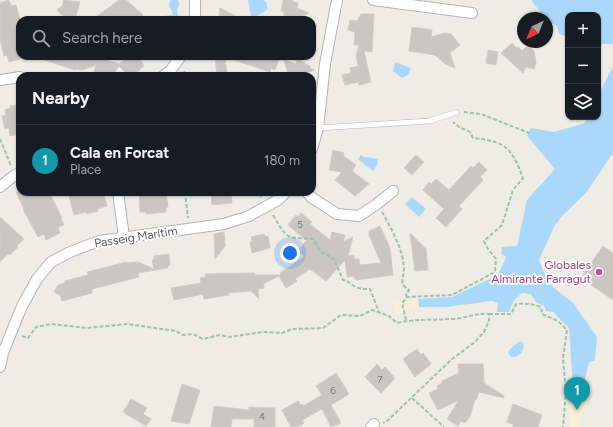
<!DOCTYPE html>
<html lang="en">
<head>
<meta charset="utf-8">
<style>
	:root { --surface:#171b24; --page:#20242c; --text:#f1f3f6; --muted:#9ea1a6; --line:#363941; --accent:#d93025 }
	body { margin:0; font-family:Figtree,sans-serif; background:var(--page); color:var(--text) }
	.controls { position:absolute; right:12px; top:12px; display:grid; overflow:hidden; border-radius:8px; box-shadow:0 1px 3px #0004 }
	.controls button { width:36px; height:36px; display:grid; place-items:center; padding:0; border:0; border-bottom:1px solid var(--line); background:var(--surface); color:var(--text); font:20px sans-serif }
	.compass { position:absolute; left:517px; top:12px; width:36px; height:36px; border-radius:50%; background:var(--surface); box-shadow:0 1px 3px #0004; rotate:223deg }
	.you { position:absolute; left:290px; top:253px; width:14px; height:14px; margin:-10px; border:3px solid #fff; border-radius:50%; background:#1a73e8; box-shadow:0 0 0 6px #1a73e833 }
	.badge { display:grid; place-items:center; width:26px; height:26px; border-radius:50%; background:var(--accent); color:#fff; font-size:13px; font-weight:700 }
	.pin { position:absolute; translate:-50% -33px; filter:drop-shadow(0 1px 2px #0008) }
	.pin::after { content:''; position:absolute; top:21px; width:14px; height:12px; background:inherit; clip-path:polygon(0 0,100% 0,50% 100%) }
	.list { margin:0; padding:0; list-style:none }
	h2 { display:flex; justify-content:space-between; align-items:center; height:52px; margin:0; padding:0 16px; font-size:17px }
	h2 small { font-size:13px; font-weight:400; color:var(--muted) }
	.list li { display:grid; grid-template-columns:26px 1fr auto; gap:12px; align-items:center; box-sizing:border-box; height:72px; padding:0 16px; border-top:1px solid var(--line) }
	.list b { display:block; font-size:15px; white-space:nowrap }
	.list p { margin:0; font-size:13px; white-space:nowrap; color:var(--muted) }
	.list em { font-size:13px; font-style:normal; color:var(--muted) }
	.icon { flex:none; width:22px; height:22px; fill:none; stroke:currentColor; stroke-width:2; stroke-linecap:round; stroke-linejoin:round }
	.map { position:relative; flex:none; width:613px; height:427px; overflow:hidden }
	.search { position:absolute; background:var(--surface); box-shadow:0 1px 3px #0004; left:16px; top:16px; width:300px; height:44px; display:flex; align-items:center; gap:10px; box-sizing:border-box; padding:0 14px; border-radius:12px; color:var(--muted); font-size:15px }
	.panel { position:absolute; background:var(--surface); box-shadow:0 1px 3px #0004; left:16px; top:72px; width:300px; height:124px; border-radius:12px }
	.map>svg:first-child { display:block }
	.sand { fill:#f8efd6 }
	.water { fill:#a9d8fa }
	.building { fill:#cac7c2; stroke:#d2cdc4 }
	.lines { fill:none; stroke-linecap:round; stroke-linejoin:round }
	.service-casing { stroke:#b2b5b9; stroke-width:6 }
	.minor-casing { stroke:#b2b5b9; stroke-width:12 }
	.path { stroke:#9dc5a7; stroke-width:2; stroke-dasharray:4 2; stroke-linecap:butt }
	.service { stroke:#fff; stroke-width:5 }
	.minor { stroke:#fff; stroke-width:10 }
	.hotel-dot { fill:#d1479c; stroke:#fff; stroke-width:1.5 }
	.labels { text-anchor:middle; dominant-baseline:central; stroke-width:3.5; stroke-linejoin:round; paint-order:stroke }
	.number-label { font-size:10px; fill:#787a7c }
	.street-label { font-size:12px; fill:#5d6064; stroke:#fff }
	.hotel-label { font-size:12px; fill:#b23c85; stroke:#fff; text-anchor:end }
</style>
</head>
<body>
<div class="map">
<svg width="613" height="427" viewBox="0 0 613 427">
	<rect width="100%" height="100%" fill="#eeece5"/>
	<g class="sand">
		<path d="M418,299L419,307L399,315L394,310L395,302Z"/>
		<path d="M573,386L582,390L587,405L581,415L580,427H569Z"/>
	</g>
	<g class="water">
		<path d="M171,0H177C182,5 178,5 177,10C177,13 179,17 179,19L163,20L164,16L172,15L173,14C172,8 166,6 171,0Z"/>
		<path d="M248,0H264L266,2L268,9L257,16V19L258,20H255V18L251,16Z"/>
		<path d="M531,0H613V44H598V15H568V37L559,34L557,26L547,20V18H545Z"/>
		<path d="M395,62L411,68L408,75L402,78L393,71Z"/>
		<path d="M613,66V153L586,193L562,216L554,227L539,260L548,283L573,303L597,337L595,360L589,363L582,390L573,386L569,328L553,312L546,311L544,306L536,302L531,294L522,293L514,300L509,312H497L498,303L492,301L446,307H419L418,299L452,297L498,275L506,257L501,253L502,247L517,246L527,200L555,169L527,136L531,128L554,132L585,123L588,117H598V96Z"/>
		<path d="M361,155L364,157L378,159L377,165L373,171L358,159Z"/>
		<path d="M412,197L426,209L419,217L405,204Z"/>
		<path d="M520,341L522,342L524,344C524,351 519,358 511,357L508,353L509,350Z"/>
	</g>
	<g class="building">
		<path d="M9,0L11,6L16,5L20,19V59L9,62L7,55L4,56L0,39V3Z"/>
		<path d="M64,0L80,2L75,19L63,16L57,10L62,6Z"/>
		<path d="M119,0H126L143,15L138,20H92Z"/>
		<path d="M283,0H293L292,2L298,3L297,8L309,13L299,18L284,16V12L281,11Z"/>
		<path d="M220,8L243,20H219Z"/>
		<path d="M361,14H374L372,52L364,51L371,82L359,85L358,82L345,85L342,75L351,73L350,68L358,66L356,56L359,45H354L355,32L348,30L350,20L357,21Z"/>
		<path d="M412,27L432,30L431,37L445,33L451,34L460,45L450,53L455,68L445,64L435,55L409,51Z"/>
		<path d="M512,43L517,48L518,47L522,51L528,45L534,51L536,62L534,69L526,67L523,73L501,53Z"/>
		<path d="M488,50L498,52L496,65L486,63Z"/>
		<path d="M39,56H93L119,64L131,56H138L144,66L140,69V70L129,76L119,66L112,76H93L96,65L82,70L76,69L75,70L39,58Z"/>
		<path d="M215,56H225L227,76H217Z"/>
		<path d="M228,56H273L279,58L275,70L271,68L270,72L228,58Z"/>
		<path d="M295,57L311,67L310,68L315,70L296,76H292L291,74H288L284,60L297,64Z"/>
		<path d="M20,104V134L10,136L9,128L5,129L2,116L6,115L5,110L10,108V106Z"/>
		<path d="M333,150L344,153L343,156L356,165L352,171L369,184L355,196L335,180L342,172L329,170Z"/>
		<path d="M416,155L424,162L412,175L404,168Z"/>
		<path d="M479,162L487,170L480,177L483,180L459,206L462,209L446,227L436,218L444,209L423,190L429,182L431,184L436,179L449,190L471,166L473,168Z"/>
		<path d="M16,192H38L39,195L45,192H49L62,218L61,219L64,225L58,227L60,233L46,240L44,234L38,237L23,209H24Z"/>
		<path d="M68,192H103L107,206L97,209L98,211L87,214L86,212L74,215Z"/>
		<path d="M139,192H166L168,207H166V212L146,214V212H140Z"/>
		<path d="M211,192H231L232,203L212,205Z"/>
		<path d="M301,213L312,222L310,224L330,240L332,232L345,235L343,242L353,237L348,256L354,255V259H359L360,265L381,263L369,235V231L380,226L390,248L393,275L356,280L353,276L347,277L345,260L326,281L310,269L295,279L297,281L286,288L279,276L263,284L264,288L258,289L259,299L251,291L228,293L229,295L204,299L203,294L174,300L171,288L201,283L200,278L206,277L205,274L255,273V275H281L280,273L304,257L299,249L304,245L303,244L307,241L288,225L296,215L298,217Z"/>
		<path d="M0,217L24,239L17,246L18,247L10,255L8,254L0,262Z"/>
		<path d="M224,232L225,246L215,259L214,234Z"/>
		<path d="M410,233L426,249L428,270L415,271Z"/>
		<path d="M264,234L265,237L268,236L270,248L252,253L250,242H252L251,237Z"/>
		<path d="M603,246L613,253V300L581,278Z"/>
		<path d="M169,254L170,265L167,266L168,268L138,273L139,277L92,289V293L62,301L60,295L54,292L58,285L65,283V281L88,275L87,272L127,262V263L138,262L154,269L152,260H154V256Z"/>
		<path d="M417,349L421,355L423,353L431,364L415,377L403,359Z"/>
		<path d="M377,364L382,370L385,367L395,378L381,393L365,377Z"/>
		<path d="M458,364H483L484,383L504,396V398L479,392L476,400L475,399L470,416L465,423L461,421L458,426L447,419L459,400L438,410L429,393L438,389L437,386L442,383V381L459,373Z"/>
		<path d="M336,373L349,394L331,405L341,423L331,427L322,409L302,420L304,423L298,427H291L282,410L298,401L301,405L303,404V406L322,395L316,386Z"/>
		<path d="M182,384L200,390L189,424L171,421Z"/>
		<path d="M131,399L147,408L143,414L151,419L146,426L123,412Z"/>
		<path d="M513,404L542,415L538,427H513L514,425L507,422Z"/>
		<path d="M214,406L249,410V407L275,408V427H254V419H232L231,427H211Z"/>
	</g>
	<g class="lines">
		<g class="service-casing">
			<path id="service" d="M318,128L429,121L457,112"/>
		</g>
		<g class="minor-casing">
			<g id="minor">
				<path d="M373,0L472,13"/>
				<path d="M195,20V0"/>
				<path d="M163,76L170,71L181,56"/>
				<path d="M0,80L20,77"/>
				<path d="M312,149L318,128L325,64L337,0"/>
				<path d="M0,187L15,175L20,173"/>
				<path d="M118,192L124,237"/>
				<path d="M307,192L311,197L337,214L359,216L377,204L393,191"/>
				<path d="M0,367L3,353L22,306L37,279L51,262L70,252L99,241L224,224L249,216L278,200L286,192"/>
				<path d="M371,427L374,424"/>
			</g>
		</g>
		<g class="path">
			<path d="M184,71L186,76"/>
			<path d="M464,112L481,114L529,133"/>
			<path d="M0,139L11,166"/>
			<path d="M185,192L188,218"/>
			<path d="M256,192L261,197"/>
			<path d="M382,212C391,228 403,249 404,268C404,277 398,284 409,290L406,295L407,297"/>
			<path d="M273,215C288,240 285,237 313,239L320,251L334,259L343,280C349,281 349,283 354,286C359,289 365,289 370,289L379,312"/>
			<path d="M489,314H511L516,304C525,303 532,304 541,307L542,314L558,321L567,330L563,358L566,391L563,427"/>
			<path d="M406,320L402,303L407,297L452,295L495,272L496,259L488,249L484,241L502,225L513,190L523,178C512,148 505,141 473,138L470,132L461,128L453,122"/>
			<path d="M22,336L28,338L36,327L51,324L87,328L127,324L176,331L183,335L193,334L203,339L219,335L229,337L263,332L282,333L292,329L323,328L341,315L360,316L372,310L389,316L397,323C418,318 439,321 461,318C472,316 477,313 489,314V321L484,332L475,342L452,359L386,422L383,423"/>
			<path d="M412,398L444,427"/>
		</g>
		<use href="#service" class="service"/>
		<use href="#minor" class="minor"/>
	</g>
	<circle class="hotel-dot" cx="599" cy="272" r="4"/>
	<g class="labels">
		<g class="number-label">
			<text x="300" y="224">5</text>
			<text x="380" y="379">7</text>
			<text x="333" y="390">6</text>
			<text x="262" y="416">4</text>
		</g>
		<g class="street-label">
			<text transform="translate(136 237) rotate(-9)">Passeig Marítim</text>
		</g>
		<g class="hotel-label">
			<text x="591" y="265">Globales<tspan x="591" dy="14">Almirante Farragut</tspan></text>
		</g>
	</g>
</svg>
<div class="controls">
<button>+</button>
<button>−</button>
<button><svg class="icon" aria-label="layers" viewBox="0 0 24 24"><path d="M12 4l9 5-9 5-9-5zM3 14l9 5 9-5"/></svg></button>
</div>
<svg class="compass" viewBox="-18 -18 36 36"><path d="M0-13l5 13h-10z" fill="#e53935"/><path d="M0 13l5-13h-10z" fill="#9ea1a6"/></svg>
<div class="you"></div>
<div class="pin badge" style="left:577px;top:410px;background:#0f9aa8">1</div>
<div class="search"><svg class="icon" aria-label="search" viewBox="0 0 24 24"><circle cx="10" cy="10" r="6"/><path d="M15 15l6 6"/></svg>Search here</div>
<section class="panel">
<h2>Nearby<small></small></h2>
<ul class="list">
<li><span class="badge" style="background:#0f9aa8">1</span><div><b>Cala en Forcat</b><p>Place</p></div><em>180 m</em></li>
</ul>
</section>
</div>
</body>
</html>
